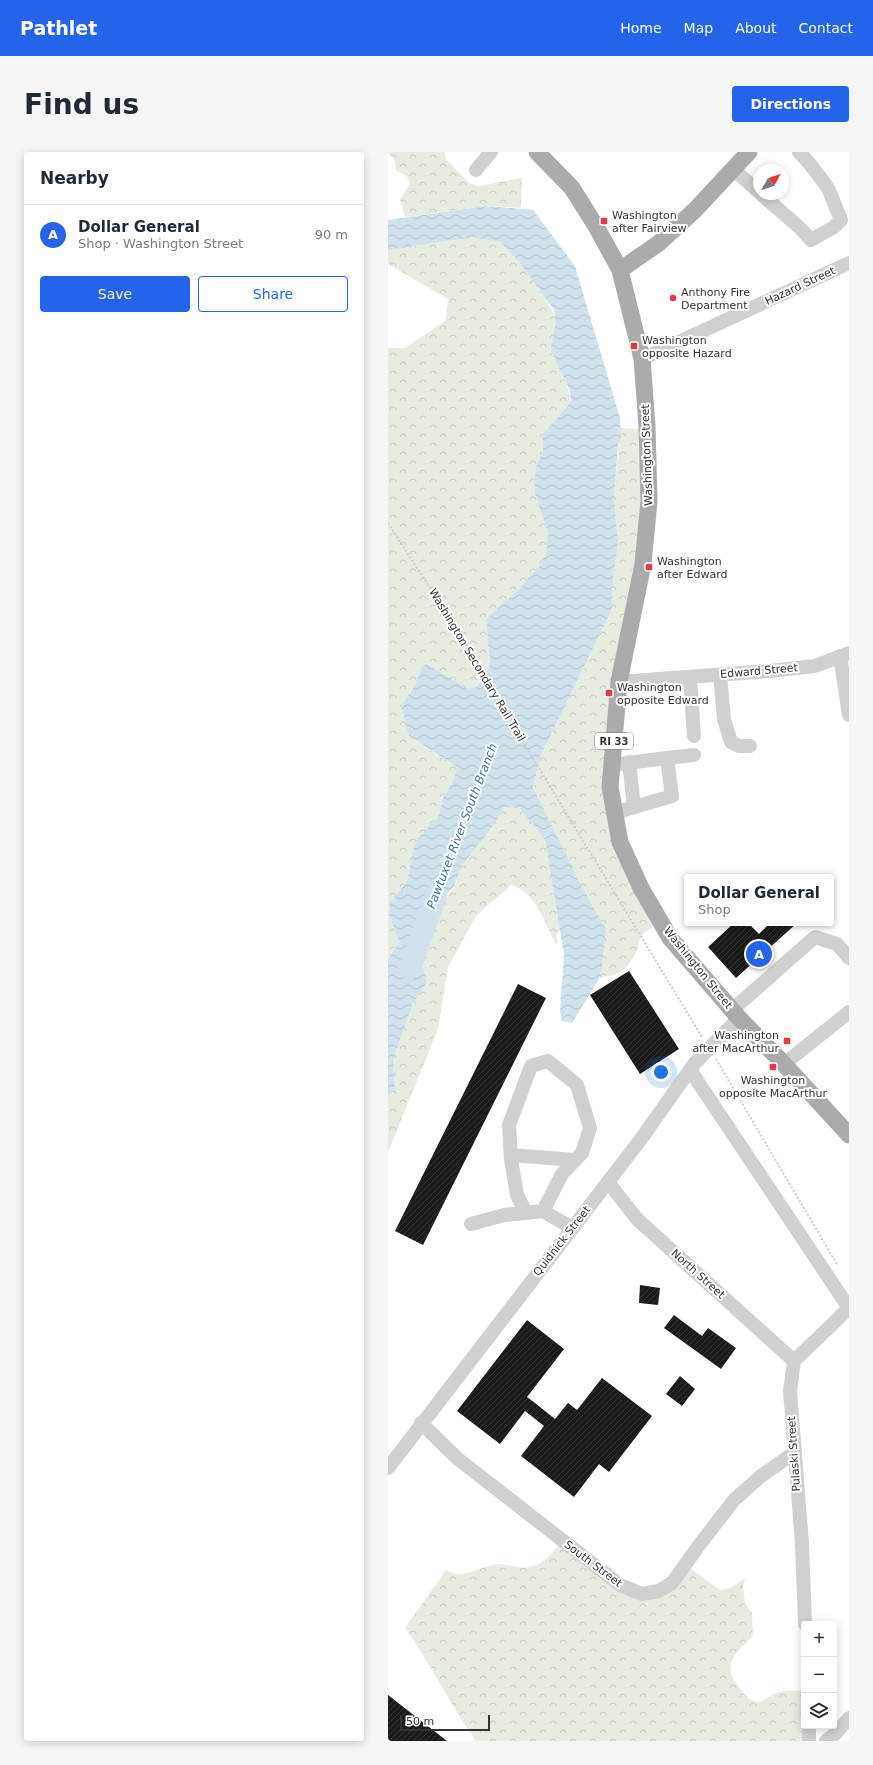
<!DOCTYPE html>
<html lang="en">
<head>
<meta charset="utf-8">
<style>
	:root { --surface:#fff; --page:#f6f6f7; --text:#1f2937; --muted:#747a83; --line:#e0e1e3; --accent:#2563eb }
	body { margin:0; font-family:"DejaVu Sans",sans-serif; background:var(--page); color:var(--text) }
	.controls { position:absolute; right:12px; bottom:12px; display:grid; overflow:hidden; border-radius:4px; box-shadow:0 2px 10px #0003 }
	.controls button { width:36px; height:36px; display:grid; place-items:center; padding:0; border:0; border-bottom:1px solid var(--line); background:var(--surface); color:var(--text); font:20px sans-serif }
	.compass { position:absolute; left:365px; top:12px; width:36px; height:36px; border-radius:50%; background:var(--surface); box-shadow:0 2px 10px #0003; rotate:50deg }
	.scale { position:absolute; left:12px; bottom:10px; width:90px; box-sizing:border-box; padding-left:4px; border:2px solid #333; border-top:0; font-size:11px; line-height:14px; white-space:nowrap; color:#333; -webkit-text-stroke:3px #fff; paint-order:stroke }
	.you { position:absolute; left:273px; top:920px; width:14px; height:14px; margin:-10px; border:3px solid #fff; border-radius:50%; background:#1a73e8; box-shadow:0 0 0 6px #1a73e833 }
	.badge { display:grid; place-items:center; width:26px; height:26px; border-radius:50%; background:var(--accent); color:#fff; font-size:13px; font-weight:700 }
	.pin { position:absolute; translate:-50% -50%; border:2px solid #fff; box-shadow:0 1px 4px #0006 }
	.popup { position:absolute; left:296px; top:722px; width:150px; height:52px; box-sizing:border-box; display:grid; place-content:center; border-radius:4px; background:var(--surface); filter:drop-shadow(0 1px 3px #0005); font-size:13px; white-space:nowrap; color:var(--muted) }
	.popup b { font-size:15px; color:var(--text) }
	.popup::after { content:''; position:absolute; left:50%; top:100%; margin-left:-8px; border:8px solid transparent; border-top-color:var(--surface) }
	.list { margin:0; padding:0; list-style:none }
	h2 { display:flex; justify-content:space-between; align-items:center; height:52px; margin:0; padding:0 16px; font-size:17px }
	h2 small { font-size:13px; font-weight:400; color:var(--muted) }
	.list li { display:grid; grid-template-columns:26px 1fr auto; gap:12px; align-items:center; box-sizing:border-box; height:60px; padding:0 16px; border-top:1px solid var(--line) }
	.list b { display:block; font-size:15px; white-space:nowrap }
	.list p { margin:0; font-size:13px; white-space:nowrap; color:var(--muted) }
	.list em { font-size:13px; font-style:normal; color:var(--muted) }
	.actions { display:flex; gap:8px; padding:12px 16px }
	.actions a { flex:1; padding:9px 0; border:1px solid var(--accent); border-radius:4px; text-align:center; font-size:14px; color:var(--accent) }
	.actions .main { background:var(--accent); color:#fff }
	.icon { flex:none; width:22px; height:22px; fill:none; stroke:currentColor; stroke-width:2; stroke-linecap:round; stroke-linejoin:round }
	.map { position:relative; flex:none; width:461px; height:1589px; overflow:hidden; border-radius:4px }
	header { display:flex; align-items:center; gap:24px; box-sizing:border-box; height:56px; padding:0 20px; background:var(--accent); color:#fff }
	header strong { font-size:19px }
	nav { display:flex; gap:22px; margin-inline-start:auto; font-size:14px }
	.intro { display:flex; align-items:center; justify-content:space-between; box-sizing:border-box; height:96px; padding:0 24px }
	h1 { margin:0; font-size:28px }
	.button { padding:10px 18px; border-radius:4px; background:var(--accent); color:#fff; font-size:14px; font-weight:700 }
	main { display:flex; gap:24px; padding:0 24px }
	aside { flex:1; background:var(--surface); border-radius:4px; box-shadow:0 2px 10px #0003 }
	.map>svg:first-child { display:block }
	.forest { fill:url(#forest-crowns) }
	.water { fill:url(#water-waves) }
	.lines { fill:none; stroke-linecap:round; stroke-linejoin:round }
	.river { stroke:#cfe2ee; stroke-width:22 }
	.building { fill:url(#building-hatch) }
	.path { stroke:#cdcdcd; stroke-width:2; stroke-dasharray:2 2; stroke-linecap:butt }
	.minor { stroke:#d0d0d0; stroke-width:14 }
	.major { stroke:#ababab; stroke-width:17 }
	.poi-dot { fill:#e63946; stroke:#fff; stroke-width:1.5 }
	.labels { text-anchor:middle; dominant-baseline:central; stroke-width:4; stroke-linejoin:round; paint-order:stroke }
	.shield { fill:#fff; stroke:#707070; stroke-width:1 }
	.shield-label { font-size:10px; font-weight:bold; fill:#333 }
	.poi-label { font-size:11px; fill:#333; stroke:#fff; text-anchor:start }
	.street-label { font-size:11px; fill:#333; stroke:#fff }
	.water-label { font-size:12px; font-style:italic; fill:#3f7597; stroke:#fff }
</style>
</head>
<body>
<header>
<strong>Pathlet</strong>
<nav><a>Home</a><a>Map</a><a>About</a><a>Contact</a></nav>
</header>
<div class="intro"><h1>Find us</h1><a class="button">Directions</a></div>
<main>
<aside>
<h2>Nearby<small></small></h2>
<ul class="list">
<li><span class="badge">A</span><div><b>Dollar General</b><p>Shop · Washington Street</p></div><em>90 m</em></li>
</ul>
<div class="actions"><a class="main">Save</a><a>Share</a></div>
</aside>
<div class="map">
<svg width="461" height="1589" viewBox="0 0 461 1589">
	<defs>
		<pattern id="forest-crowns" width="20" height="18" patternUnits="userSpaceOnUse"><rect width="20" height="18" fill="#e6ecdf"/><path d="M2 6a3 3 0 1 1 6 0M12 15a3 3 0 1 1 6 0" fill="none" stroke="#c6cbc0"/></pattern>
		<pattern id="water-waves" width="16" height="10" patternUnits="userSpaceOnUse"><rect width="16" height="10" fill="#cfe2ee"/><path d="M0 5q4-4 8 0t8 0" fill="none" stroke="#b2c2cd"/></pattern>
		<pattern id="building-hatch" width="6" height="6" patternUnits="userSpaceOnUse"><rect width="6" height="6" fill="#1a1a1a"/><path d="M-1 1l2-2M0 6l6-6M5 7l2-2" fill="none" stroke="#333"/></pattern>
	</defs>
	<rect width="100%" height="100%" fill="#fff"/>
	<g class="forest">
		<path d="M0,0H57V6L81,31L91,34L134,26L133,56L98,54L17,65L12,47L22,32L19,24L8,18C8,10 7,6 0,2Z"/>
		<path d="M86,85C92,86 108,87 113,90C122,95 166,155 168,166C170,176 162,186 164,196C168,215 181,231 183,250L154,283L155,299L148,314L146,339L160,381L158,402L152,413L132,436L98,467L102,513L88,534L80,537L33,516L27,534L13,553L26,588L69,615L64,633L55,645L51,663L27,690L19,729L2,751L1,763L11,789L0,808V196H17L57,169L60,147L0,112V98Z"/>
		<path d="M232,276L251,277L262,336L232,527L226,661L272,770L252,784C252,798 240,820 225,823C219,825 216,823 211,827L214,817L218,778L192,731L145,635L153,603L224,457L225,427L230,391L226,345Z"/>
		<path d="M131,654L157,688L172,778L168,783L170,790L168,793C157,771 148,740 123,733L88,764L60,815L50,877L0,1000V944L7,935L5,908L25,851L39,831C35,817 29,802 30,786C32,766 56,750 67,734C70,728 69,720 73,714C87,694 104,677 116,655L126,656Z"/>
		<path d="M172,1389L224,1431L274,1438L299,1414L332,1438L342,1436L357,1426L355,1434L357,1453L364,1460L365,1484C345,1503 331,1514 355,1540C358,1544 363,1550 369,1550C378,1550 381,1543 388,1541C395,1538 408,1539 416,1539V1574L421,1589H88C62,1553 43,1512 17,1476L58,1418C73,1428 89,1416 105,1413C117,1410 131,1418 142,1415C156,1412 166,1401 172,1389Z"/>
	</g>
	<path class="water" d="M98,54L145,58L187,114L232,266L233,286L230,292L226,345L230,391L225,427L224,457L153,603L145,635L192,731L218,778L214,817L211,827L184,871L174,869L172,859L176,803L157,688L131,655L126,656L116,655L107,671L72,716L67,733L49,754L35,775L30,785L31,802L39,831L25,851L5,908L7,935L0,944V808L11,789L1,763L2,751L19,729L27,690L51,663L55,645L64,633L69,615L21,584L13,553L27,534L33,516L38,512L80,537L89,534L102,513L98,467L132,436L152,413L158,402L160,381L146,339L148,314L155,299L154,283L183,250L182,239L168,210L163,194L168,169L166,158L133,112L113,90L86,85L0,98V68Z"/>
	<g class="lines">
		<path class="river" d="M22,816L48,743"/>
	</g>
	<g class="building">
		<path d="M346,771H409L348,826L320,795Z"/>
		<path d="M241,819L291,897L252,922L202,843Z"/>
		<path d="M130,832L158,846L35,1093L7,1079Z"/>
		<path d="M252,1133L272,1136L270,1153L251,1151Z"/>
		<path d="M286,1163L314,1184L320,1176L348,1196L333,1217L276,1176Z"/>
		<path d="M139,1168L176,1197L139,1245L147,1251L167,1267L180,1251L189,1258L214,1226L264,1264L221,1320L211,1312L186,1345L133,1304L156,1274L137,1259L112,1292L69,1259Z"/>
		<path d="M292,1224L307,1237L294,1254L278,1242Z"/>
		<path d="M0,1543L59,1589H0Z"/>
	</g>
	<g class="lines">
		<g class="path">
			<path d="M0,371L77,490L126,575L314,885"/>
			<path d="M328,907L450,1114"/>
		</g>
		<g class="minor">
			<path d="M345,17L371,40"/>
			<path d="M88,18L103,0"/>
			<path d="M373,42L411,75L423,88L446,75L453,68L440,36L422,12L411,0"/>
			<path d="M254,207L461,111"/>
			<path d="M452,504L461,563"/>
			<path d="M332,523L336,567L343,590L351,594H362"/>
			<path d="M302,525L306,584"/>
			<path d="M231,530L381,519L427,514L461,501"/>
			<path d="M279,606L306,603"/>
			<path d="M241,610L246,655"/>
			<path d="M224,613L279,606L284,644L226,661"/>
			<path d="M344,858L427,785L449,792L461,806"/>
			<path d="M396,912L461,860"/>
			<path d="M302,918L461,1156"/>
			<path d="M123,1003L187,1008"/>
			<path d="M220,1030L249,1067L406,1209"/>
			<path d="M138,1061L129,1043L123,1007L121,973L143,914L160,909L189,933L202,976L194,1001L174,1022L155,1059"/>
			<path d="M83,1072L116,1063L155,1059L184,1076"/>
			<path d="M33,1271L70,1307L232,1433L254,1442L271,1439L284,1431L312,1392L346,1348L373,1324L406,1301"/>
			<path d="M0,1316L253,987L306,912L351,866"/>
			<path d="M417,1472L414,1392L402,1239L406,1209L461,1156"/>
			<path d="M421,1589V1574"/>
			<path d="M438,1589L448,1581L461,1566"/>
		</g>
		<g class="major">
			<path d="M149,0L184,36L209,76L232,118L254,207L259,274L261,349L255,412L231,530L222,635L232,690L253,736L282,786L351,866L396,912L461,983"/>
			<path d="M232,118L271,91L307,58L361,0"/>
		</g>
	</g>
	<g class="poi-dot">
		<rect x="212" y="65" width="8" height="8" rx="2"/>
		<circle cx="285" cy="146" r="4"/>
		<rect x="242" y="190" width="8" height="8" rx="2"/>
		<rect x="257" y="411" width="8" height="8" rx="2"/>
		<rect x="217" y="537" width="8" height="8" rx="2"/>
		<rect x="395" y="885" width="8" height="8" rx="2"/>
		<rect x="381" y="911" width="8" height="8" rx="2"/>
	</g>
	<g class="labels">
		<rect class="shield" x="207" y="581" width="38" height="16" rx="3"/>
		<g class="shield-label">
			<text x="226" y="589">RI 33</text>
		</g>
		<g class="poi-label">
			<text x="224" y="63">Washington<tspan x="224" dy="13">after Fairview</tspan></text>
			<text x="293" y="140">Anthony Fire<tspan x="293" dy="13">Department</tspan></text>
			<text x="254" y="188">Washington<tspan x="254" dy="13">opposite Hazard</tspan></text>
			<text x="269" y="409">Washington<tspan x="269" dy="13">after Edward</tspan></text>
			<text x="229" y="535">Washington<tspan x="229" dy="13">opposite Edward</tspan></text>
			<text x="391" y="883" text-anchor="end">Washington<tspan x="391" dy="13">after MacArthur</tspan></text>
			<text x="385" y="928" text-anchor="middle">Washington<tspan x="385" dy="13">opposite MacArthur</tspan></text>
		</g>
		<g class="street-label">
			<text transform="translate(412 134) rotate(-25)">Hazard Street</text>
			<text transform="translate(259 303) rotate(-92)">Washington Street</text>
			<text transform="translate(89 513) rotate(59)">Washington Secondary Rail Trail</text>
			<text transform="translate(371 519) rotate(-5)">Edward Street</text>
			<text transform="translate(310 816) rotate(51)">Washington Street</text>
			<text transform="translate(174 1089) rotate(-52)">Quidnick Street</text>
			<text transform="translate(310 1122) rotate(42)">North Street</text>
			<text transform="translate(406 1302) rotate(-94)">Pulaski Street</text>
			<text transform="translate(205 1412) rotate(37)">South Street</text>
		</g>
		<g class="water-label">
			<text transform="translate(74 674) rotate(-69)">Pawtuxet River South Branch</text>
		</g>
	</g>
</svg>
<div class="controls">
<button>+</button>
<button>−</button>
<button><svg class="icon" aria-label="layers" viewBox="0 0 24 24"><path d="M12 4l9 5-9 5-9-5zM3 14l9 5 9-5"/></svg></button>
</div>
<svg class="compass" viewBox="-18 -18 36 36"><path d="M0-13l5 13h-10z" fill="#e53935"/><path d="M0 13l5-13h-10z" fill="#747a83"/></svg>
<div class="scale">50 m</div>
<div class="you"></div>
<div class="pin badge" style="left:371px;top:802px">A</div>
<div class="popup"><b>Dollar General</b>Shop</div>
</div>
</main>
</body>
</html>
